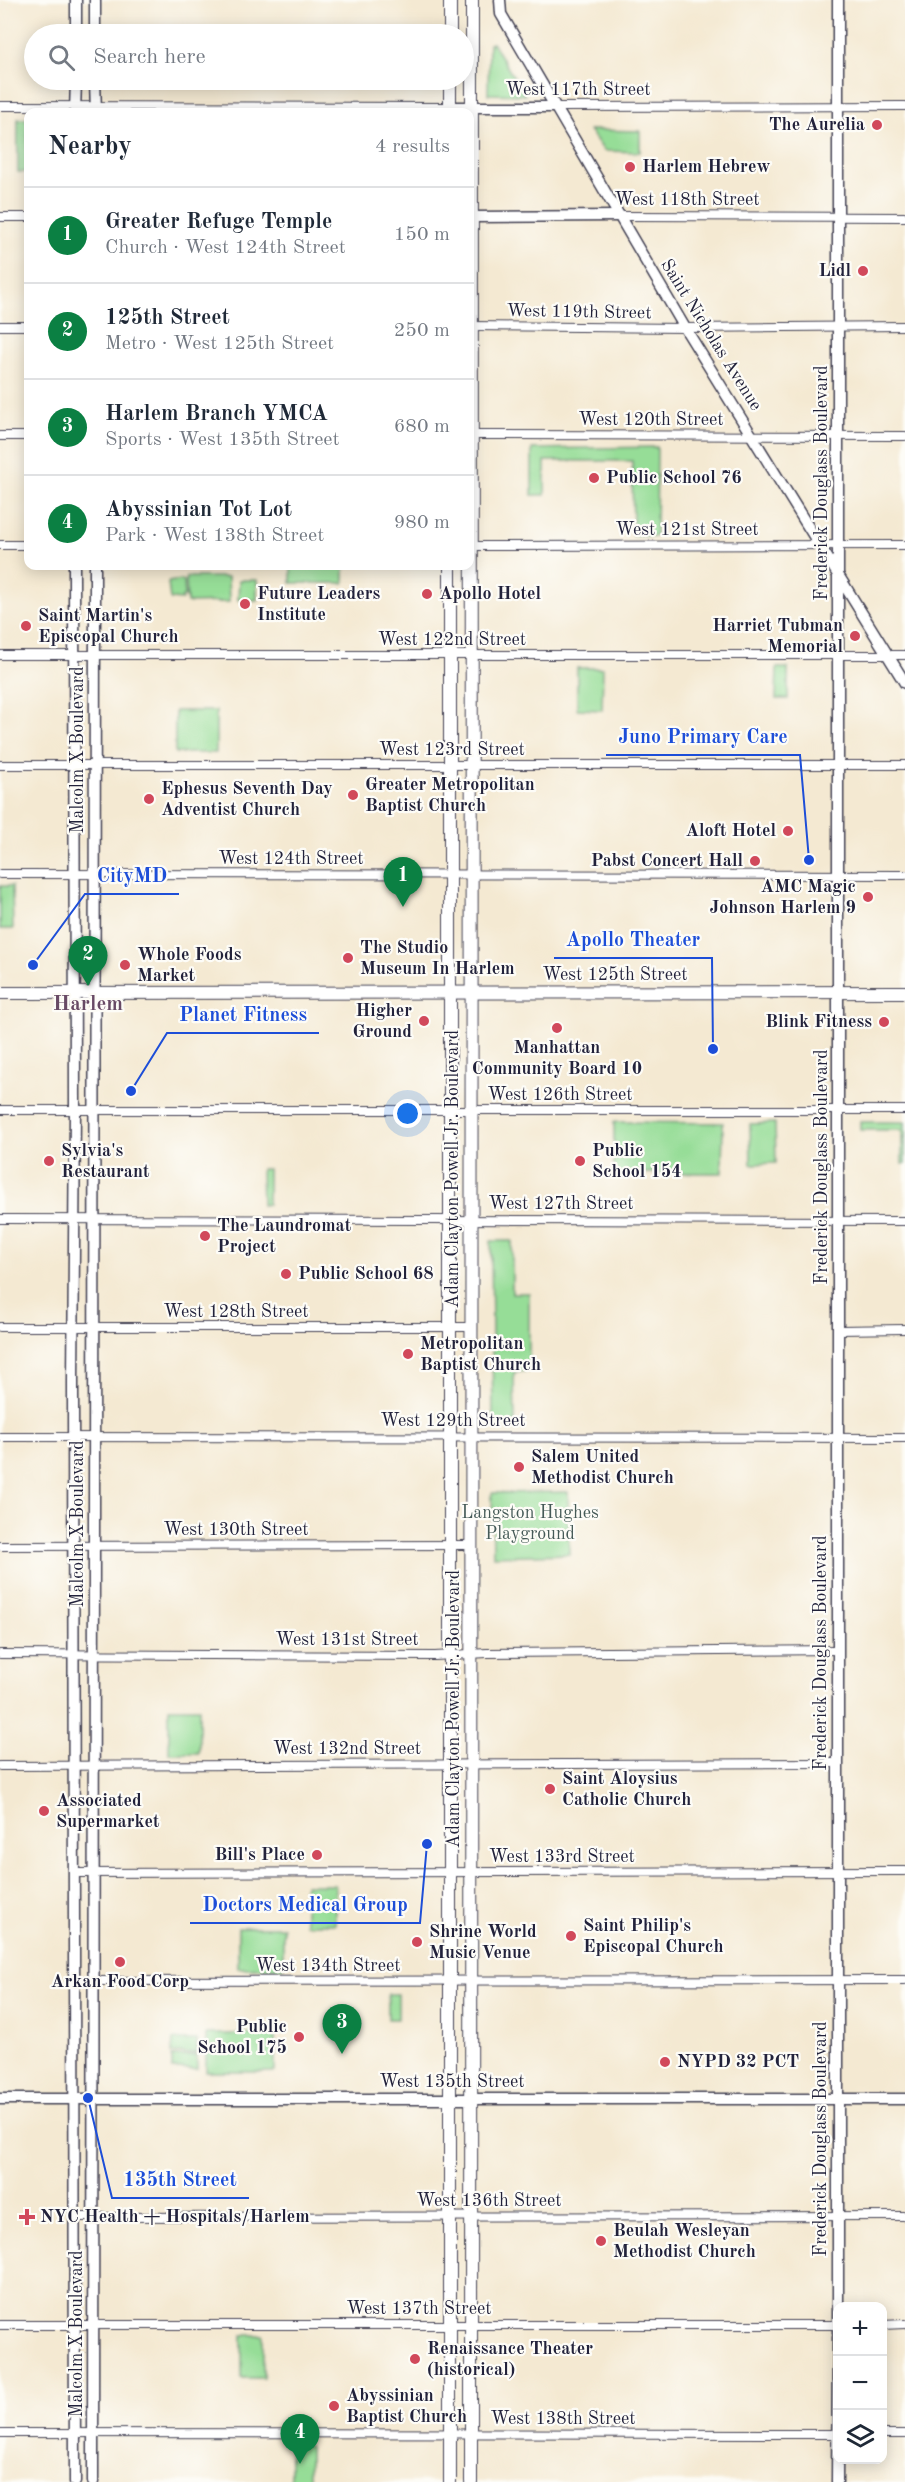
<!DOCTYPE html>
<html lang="en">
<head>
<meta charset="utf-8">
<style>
	:root { --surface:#fff; --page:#f6f6f7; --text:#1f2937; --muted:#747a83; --line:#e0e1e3; --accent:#0b8043 }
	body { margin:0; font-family:"Old Standard TT",serif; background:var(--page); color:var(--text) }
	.controls { position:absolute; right:18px; bottom:18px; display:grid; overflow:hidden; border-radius:12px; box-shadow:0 3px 15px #0003 }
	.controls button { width:54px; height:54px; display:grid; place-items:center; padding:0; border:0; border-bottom:2px solid var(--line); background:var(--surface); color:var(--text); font:30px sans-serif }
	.you { position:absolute; left:408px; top:1114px; width:21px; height:21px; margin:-15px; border:4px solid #fff; border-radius:50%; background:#1a73e8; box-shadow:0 0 0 9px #1a73e833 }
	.badge { display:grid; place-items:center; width:39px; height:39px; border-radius:50%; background:var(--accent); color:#fff; font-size:20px; font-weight:700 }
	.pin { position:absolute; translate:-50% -50px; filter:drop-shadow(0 2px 3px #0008) }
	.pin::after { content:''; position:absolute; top:32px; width:21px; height:18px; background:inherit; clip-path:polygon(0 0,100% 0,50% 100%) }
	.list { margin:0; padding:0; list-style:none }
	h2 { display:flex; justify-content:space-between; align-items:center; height:78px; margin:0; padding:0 24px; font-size:26px }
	h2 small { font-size:20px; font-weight:400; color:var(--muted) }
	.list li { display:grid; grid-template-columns:39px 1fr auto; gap:18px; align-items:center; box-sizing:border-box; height:96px; padding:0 24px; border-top:2px solid var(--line) }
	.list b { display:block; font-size:22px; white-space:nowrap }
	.list p { margin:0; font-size:20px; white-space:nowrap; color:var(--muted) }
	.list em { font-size:20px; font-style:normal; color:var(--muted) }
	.icon { flex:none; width:33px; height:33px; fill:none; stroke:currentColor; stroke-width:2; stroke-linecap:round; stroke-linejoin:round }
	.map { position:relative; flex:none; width:905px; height:2482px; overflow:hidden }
	.search { position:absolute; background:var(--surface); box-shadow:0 3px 15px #0003; left:24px; top:24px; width:450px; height:66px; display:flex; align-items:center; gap:15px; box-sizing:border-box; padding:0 21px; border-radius:33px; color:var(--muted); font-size:22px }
	.panel { position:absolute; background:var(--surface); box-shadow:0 3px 15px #0003; left:24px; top:108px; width:450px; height:462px; border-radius:12px }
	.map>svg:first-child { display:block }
	.green { fill:#96dd97; stroke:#5c8069; stroke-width:1.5 }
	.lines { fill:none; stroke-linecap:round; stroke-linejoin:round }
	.street-casing { stroke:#424052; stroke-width:10 }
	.secondary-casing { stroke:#424052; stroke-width:13 }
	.primary-casing { stroke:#424052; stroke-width:14 }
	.street { stroke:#fff; stroke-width:8 }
	.secondary { stroke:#fff; stroke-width:10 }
	.primary { stroke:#fff; stroke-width:12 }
	.poi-dot { fill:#d1495b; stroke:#fdfcf7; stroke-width:2 }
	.labels { text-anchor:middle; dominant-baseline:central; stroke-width:4.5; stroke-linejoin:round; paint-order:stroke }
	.street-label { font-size:18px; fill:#22223b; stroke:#fdfcf7 }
	.poi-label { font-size:18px; font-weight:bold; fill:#22223b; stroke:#fdfcf7; text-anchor:start }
	.park-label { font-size:18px; fill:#455a57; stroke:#fdfcf7 }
	.quarter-label { font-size:21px; font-weight:bold; fill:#684a65; stroke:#fdfcf7 }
	.leader { fill:none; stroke:#1d4ed8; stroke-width:2 }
	.callout-dot { fill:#1d4ed8; stroke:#fdfcf7; stroke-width:2 }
	.callout-label { font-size:20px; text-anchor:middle; font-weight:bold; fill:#1d4ed8; stroke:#fdfcf7; stroke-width:4.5; stroke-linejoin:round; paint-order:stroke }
</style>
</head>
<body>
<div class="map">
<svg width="905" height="2482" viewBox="0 0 905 2482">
	<rect width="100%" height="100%" fill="#fdfcf7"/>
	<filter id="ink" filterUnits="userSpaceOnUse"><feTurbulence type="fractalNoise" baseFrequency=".0167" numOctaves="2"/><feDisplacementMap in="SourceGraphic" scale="12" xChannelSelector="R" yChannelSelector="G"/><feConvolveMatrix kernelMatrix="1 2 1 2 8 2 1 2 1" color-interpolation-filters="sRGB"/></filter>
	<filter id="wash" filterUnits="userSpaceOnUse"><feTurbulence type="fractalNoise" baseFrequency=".008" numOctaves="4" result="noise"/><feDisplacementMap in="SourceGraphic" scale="24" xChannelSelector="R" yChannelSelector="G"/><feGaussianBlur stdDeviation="1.35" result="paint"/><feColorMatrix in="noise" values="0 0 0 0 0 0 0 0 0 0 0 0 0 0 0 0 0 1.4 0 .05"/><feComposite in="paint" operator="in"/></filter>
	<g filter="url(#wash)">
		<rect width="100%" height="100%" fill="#f4e9d2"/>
		<g class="green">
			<path d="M492,43L525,95L488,94L489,44Z"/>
			<rect x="18" y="119" width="10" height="53"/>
			<path d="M589,130L640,131V152L604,151Z"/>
			<path d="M657,447L656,536H633L632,461H545V495H532V449Z"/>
			<rect x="291" y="566" width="53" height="17"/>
			<path d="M186,577H228L229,602L187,603Z"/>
			<path d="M181,580L184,581L185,597H182V600L170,599L168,582Z"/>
			<path d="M239,580H257V600H238Z"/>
			<path d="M577,668H603L602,710L577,709Z"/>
			<path d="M777,668H788V699H776Z"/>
			<rect x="175" y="711" width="41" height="42"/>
			<path d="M0,886H12L13,929H0Z"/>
			<path d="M614,1122L723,1123L722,1173H614Z"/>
			<path d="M860,1122H905V1164H902V1130H860Z"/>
			<path d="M775,1123L776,1163L751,1164L750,1124Z"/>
			<path d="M261,1169H268V1204L262,1205Z"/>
			<path d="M491,1241H512V1293H529V1371L514,1372L515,1424L493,1425Z"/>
			<path d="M568,1492L569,1554L493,1556L492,1493Z"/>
			<rect x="169" y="1708" width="30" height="45"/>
			<rect x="305" y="1885" width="30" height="39"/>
			<rect x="238" y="1927" width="45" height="41"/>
			<rect x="388" y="1994" width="10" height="25"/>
			<rect x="206" y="2034" width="69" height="38"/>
			<path d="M173,2040H197V2054L172,2053Z"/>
			<rect x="172" y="2056" width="25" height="13"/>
			<rect x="242" y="2335" width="21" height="43"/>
			<rect x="290" y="2446" width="19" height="36"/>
		</g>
	</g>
	<g filter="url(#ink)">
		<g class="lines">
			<g class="street-casing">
				<g id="street">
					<path d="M0,106L450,107"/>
					<path d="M555,107L905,106"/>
					<path d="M620,216L905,217"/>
					<path d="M0,217H28"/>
					<path d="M0,326H28"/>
					<path d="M470,326L685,328L905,326"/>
					<path d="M470,435L905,436"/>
					<path d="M0,436H28"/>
					<path d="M0,545H28"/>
					<path d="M470,546L905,545"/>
					<path d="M0,655H905"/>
					<path d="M0,765H905"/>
					<path d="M0,874L905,875"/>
					<path d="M0,1110H905"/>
					<path d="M0,1219L905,1221"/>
					<path d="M0,1327H471"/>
					<path d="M838,1330L905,1329"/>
					<path d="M0,1437L905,1438"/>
					<path d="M0,1546L472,1545"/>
					<path d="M0,1654L435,1656L487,1653L838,1650"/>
					<path d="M0,1766L837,1763"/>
					<path d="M74,1873L905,1871"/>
					<path d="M74,1981L905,1980"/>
					<path d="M73,2217L905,2216"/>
					<path d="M0,2325H838"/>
					<path d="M882,2325L905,2324"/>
					<path d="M0,2433L838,2434"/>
					<path d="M882,2434H905"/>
				</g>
			</g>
			<g class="secondary-casing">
				<g id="secondary">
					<path d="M76,0V34"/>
					<path d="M95,0V34"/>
					<path d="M500,0L501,14L685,328L905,683"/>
					<path d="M95,80L96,112"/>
					<path d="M450,107H555"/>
					<path d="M75,112L76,80"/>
					<path d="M472,217L620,216"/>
					<path d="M74,566L75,1110L73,1383L75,2482"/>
					<path d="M0,2099H905"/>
					<path d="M838,2333V0"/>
					<path d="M93,2482L95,566"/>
					<path d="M837,2482L838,2337"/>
				</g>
			</g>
			<g class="primary-casing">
				<g id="primary">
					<path d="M450,0V34"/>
					<path d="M450,80V112"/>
					<path d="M0,993L905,992"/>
					<path d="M450,2482V566"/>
					<path d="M471,2482L472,0"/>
				</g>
			</g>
			<use href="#street" class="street"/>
			<use href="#secondary" class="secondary"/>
			<use href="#primary" class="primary"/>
		</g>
	</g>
	<g class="poi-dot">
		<circle cx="877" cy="125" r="6"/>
		<circle cx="630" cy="167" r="6"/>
		<circle cx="863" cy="271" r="6"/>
		<circle cx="594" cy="478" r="6"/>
		<circle cx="427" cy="594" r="6"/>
		<circle cx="245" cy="604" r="6"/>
		<circle cx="26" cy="626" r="6"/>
		<circle cx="855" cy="636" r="6"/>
		<circle cx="353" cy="795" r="6"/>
		<circle cx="149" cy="799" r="6"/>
		<circle cx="788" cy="831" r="6"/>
		<circle cx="755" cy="861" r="6"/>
		<circle cx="868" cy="897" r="6"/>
		<circle cx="348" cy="958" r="6"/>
		<circle cx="125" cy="965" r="6"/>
		<circle cx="424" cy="1021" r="6"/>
		<circle cx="884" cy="1022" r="6"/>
		<circle cx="557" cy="1028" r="6"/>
		<circle cx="49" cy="1161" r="6"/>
		<circle cx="580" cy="1161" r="6"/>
		<circle cx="205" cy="1236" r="6"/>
		<circle cx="286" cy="1274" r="6"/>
		<circle cx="408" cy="1354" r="6"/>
		<circle cx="519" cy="1467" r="6"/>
		<circle cx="550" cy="1789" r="6"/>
		<circle cx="44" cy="1811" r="6"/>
		<circle cx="317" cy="1855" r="6"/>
		<circle cx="571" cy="1936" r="6"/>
		<circle cx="417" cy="1942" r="6"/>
		<circle cx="120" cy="1962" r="6"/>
		<circle cx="299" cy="2037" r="6"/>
		<circle cx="665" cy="2062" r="6"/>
		<path d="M24 2208h6v6h6v6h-6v6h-6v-6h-6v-6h6z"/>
		<circle cx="601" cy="2241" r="6"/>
		<circle cx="415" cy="2359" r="6"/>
		<circle cx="334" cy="2406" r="6"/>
	</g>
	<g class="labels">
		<g class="street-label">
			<text x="578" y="90">West 117th Street</text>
			<text x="687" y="200">West 118th Street</text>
			<text transform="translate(579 312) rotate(1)">West 119th Street</text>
			<text transform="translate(711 335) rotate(58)">Saint Nicholas Avenue</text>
			<text x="651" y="420">West 120th Street</text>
			<text transform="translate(822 483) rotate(-90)">Frederick Douglass Boulevard</text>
			<text x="687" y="530">West 121st Street</text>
			<text x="452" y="640">West 122nd Street</text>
			<text transform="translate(78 750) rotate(-90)">Malcolm X Boulevard</text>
			<text x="452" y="750">West 123rd Street</text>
			<text x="291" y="859">West 124th Street</text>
			<text x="615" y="975">West 125th Street</text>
			<text x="560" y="1095">West 126th Street</text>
			<text transform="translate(822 1167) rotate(-90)">Frederick Douglass Boulevard</text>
			<text transform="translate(453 1169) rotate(-90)">Adam Clayton Powell Jr. Boulevard</text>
			<text x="561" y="1204">West 127th Street</text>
			<text x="236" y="1312">West 128th Street</text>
			<text x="453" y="1421">West 129th Street</text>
			<text transform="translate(78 1524) rotate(-90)">Malcolm X Boulevard</text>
			<text x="236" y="1530">West 130th Street</text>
			<text x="347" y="1640">West 131st Street</text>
			<text transform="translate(821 1653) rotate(-90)">Frederick Douglass Boulevard</text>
			<text transform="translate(454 1709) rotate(-90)">Adam Clayton Powell Jr. Boulevard</text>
			<text x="347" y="1749">West 132nd Street</text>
			<text x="562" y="1857">West 133rd Street</text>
			<text x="328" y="1966">West 134th Street</text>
			<text x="452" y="2082">West 135th Street</text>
			<text transform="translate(821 2139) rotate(-90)">Frederick Douglass Boulevard</text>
			<text x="489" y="2201">West 136th Street</text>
			<text x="419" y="2309">West 137th Street</text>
			<text transform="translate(77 2334) rotate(-90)">Malcolm X Boulevard</text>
			<text x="563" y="2419">West 138th Street</text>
		</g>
		<g class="poi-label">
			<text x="865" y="125" text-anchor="end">The Aurelia</text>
			<text x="642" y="167">Harlem Hebrew</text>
			<text x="851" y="271" text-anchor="end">Lidl</text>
			<text x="606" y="478">Public School 76</text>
			<text x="257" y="594">Future Leaders<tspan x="257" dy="21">Institute</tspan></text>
			<text x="439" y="594">Apollo Hotel</text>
			<text x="38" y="616">Saint Martin's<tspan x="38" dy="21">Episcopal Church</tspan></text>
			<text x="843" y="626" text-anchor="end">Harriet Tubman<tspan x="843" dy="21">Memorial</tspan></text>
			<text x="365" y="785">Greater Metropolitan<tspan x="365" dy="21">Baptist Church</tspan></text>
			<text x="161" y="789">Ephesus Seventh Day<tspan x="161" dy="21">Adventist Church</tspan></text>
			<text x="776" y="831" text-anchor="end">Aloft Hotel</text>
			<text x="743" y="861" text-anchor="end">Pabst Concert Hall</text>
			<text x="856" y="887" text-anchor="end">AMC Magic<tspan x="856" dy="21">Johnson Harlem 9</tspan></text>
			<text x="360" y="948">The Studio<tspan x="360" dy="21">Museum In Harlem</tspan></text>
			<text x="137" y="955">Whole Foods<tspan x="137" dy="21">Market</tspan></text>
			<text x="412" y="1011" text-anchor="end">Higher<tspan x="412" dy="21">Ground</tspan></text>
			<text x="872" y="1022" text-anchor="end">Blink Fitness</text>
			<text x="557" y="1048" text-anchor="middle">Manhattan<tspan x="557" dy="21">Community Board 10</tspan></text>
			<text x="61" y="1151">Sylvia's<tspan x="61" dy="21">Restaurant</tspan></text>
			<text x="592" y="1151">Public<tspan x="592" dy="21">School 154</tspan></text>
			<text x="217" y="1226">The Laundromat<tspan x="217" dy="21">Project</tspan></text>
			<text x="298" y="1274">Public School 68</text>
			<text x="420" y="1344">Metropolitan<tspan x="420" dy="21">Baptist Church</tspan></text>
			<text x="531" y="1457">Salem United<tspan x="531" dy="21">Methodist Church</tspan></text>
			<text x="562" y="1779">Saint Aloysius<tspan x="562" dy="21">Catholic Church</tspan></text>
			<text x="56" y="1801">Associated<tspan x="56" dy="21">Supermarket</tspan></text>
			<text x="305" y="1855" text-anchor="end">Bill's Place</text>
			<text x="583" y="1926">Saint Philip's<tspan x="583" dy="21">Episcopal Church</tspan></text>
			<text x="429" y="1932">Shrine World<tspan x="429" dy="21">Music Venue</tspan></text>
			<text x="120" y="1982" text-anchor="middle">Arkan Food Corp</text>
			<text x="287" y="2027" text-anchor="end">Public<tspan x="287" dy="21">School 175</tspan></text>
			<text x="677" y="2062">NYPD 32 PCT</text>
			<text x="40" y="2217">NYC Health + Hospitals/Harlem</text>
			<text x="613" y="2231">Beulah Wesleyan<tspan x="613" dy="21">Methodist Church</tspan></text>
			<text x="427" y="2349">Renaissance Theater<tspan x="427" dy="21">(historical)</tspan></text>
			<text x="346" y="2396">Abyssinian<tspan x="346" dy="21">Baptist Church</tspan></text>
		</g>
		<g class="park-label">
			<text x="530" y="1513">Langston Hughes<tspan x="530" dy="21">Playground</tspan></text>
		</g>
		<g class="quarter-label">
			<text x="88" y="1004">Harlem</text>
		</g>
	</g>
	<path class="leader" d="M809 860L800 755H606M33 965L85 894H179M713 1049L712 958H554M131 1091L167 1033H319M427 1844L420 1923H190M88 2098L112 2198H249"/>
	<g class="callout-dot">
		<circle cx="809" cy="860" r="6"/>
		<circle cx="33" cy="965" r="6"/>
		<circle cx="713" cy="1049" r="6"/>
		<circle cx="131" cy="1091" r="6"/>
		<circle cx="427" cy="1844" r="6"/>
		<circle cx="88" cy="2098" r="6"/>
	</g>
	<g class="callout-label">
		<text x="703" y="743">Juno Primary Care</text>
		<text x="132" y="882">CityMD</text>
		<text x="633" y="946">Apollo Theater</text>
		<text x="243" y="1021">Planet Fitness</text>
		<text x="305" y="1911">Doctors Medical Group</text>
		<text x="180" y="2186">135th Street</text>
	</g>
</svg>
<div class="controls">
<button>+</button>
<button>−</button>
<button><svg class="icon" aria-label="layers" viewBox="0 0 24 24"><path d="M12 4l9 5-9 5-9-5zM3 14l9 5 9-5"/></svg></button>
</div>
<div class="you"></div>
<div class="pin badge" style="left:403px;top:907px">1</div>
<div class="pin badge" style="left:88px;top:986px">2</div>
<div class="pin badge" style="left:342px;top:2054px">3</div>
<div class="pin badge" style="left:300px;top:2464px">4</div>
<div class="search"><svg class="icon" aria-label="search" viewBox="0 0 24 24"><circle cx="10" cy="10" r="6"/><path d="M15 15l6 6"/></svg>Search here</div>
<section class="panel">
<h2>Nearby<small>4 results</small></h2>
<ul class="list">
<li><span class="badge">1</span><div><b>Greater Refuge Temple</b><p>Church · West 124th Street</p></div><em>150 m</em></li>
<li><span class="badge">2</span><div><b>125th Street</b><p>Metro · West 125th Street</p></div><em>250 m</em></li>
<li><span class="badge">3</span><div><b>Harlem Branch YMCA</b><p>Sports · West 135th Street</p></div><em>680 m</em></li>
<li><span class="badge">4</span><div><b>Abyssinian Tot Lot</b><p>Park · West 138th Street</p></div><em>980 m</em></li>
</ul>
</section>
</div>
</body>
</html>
